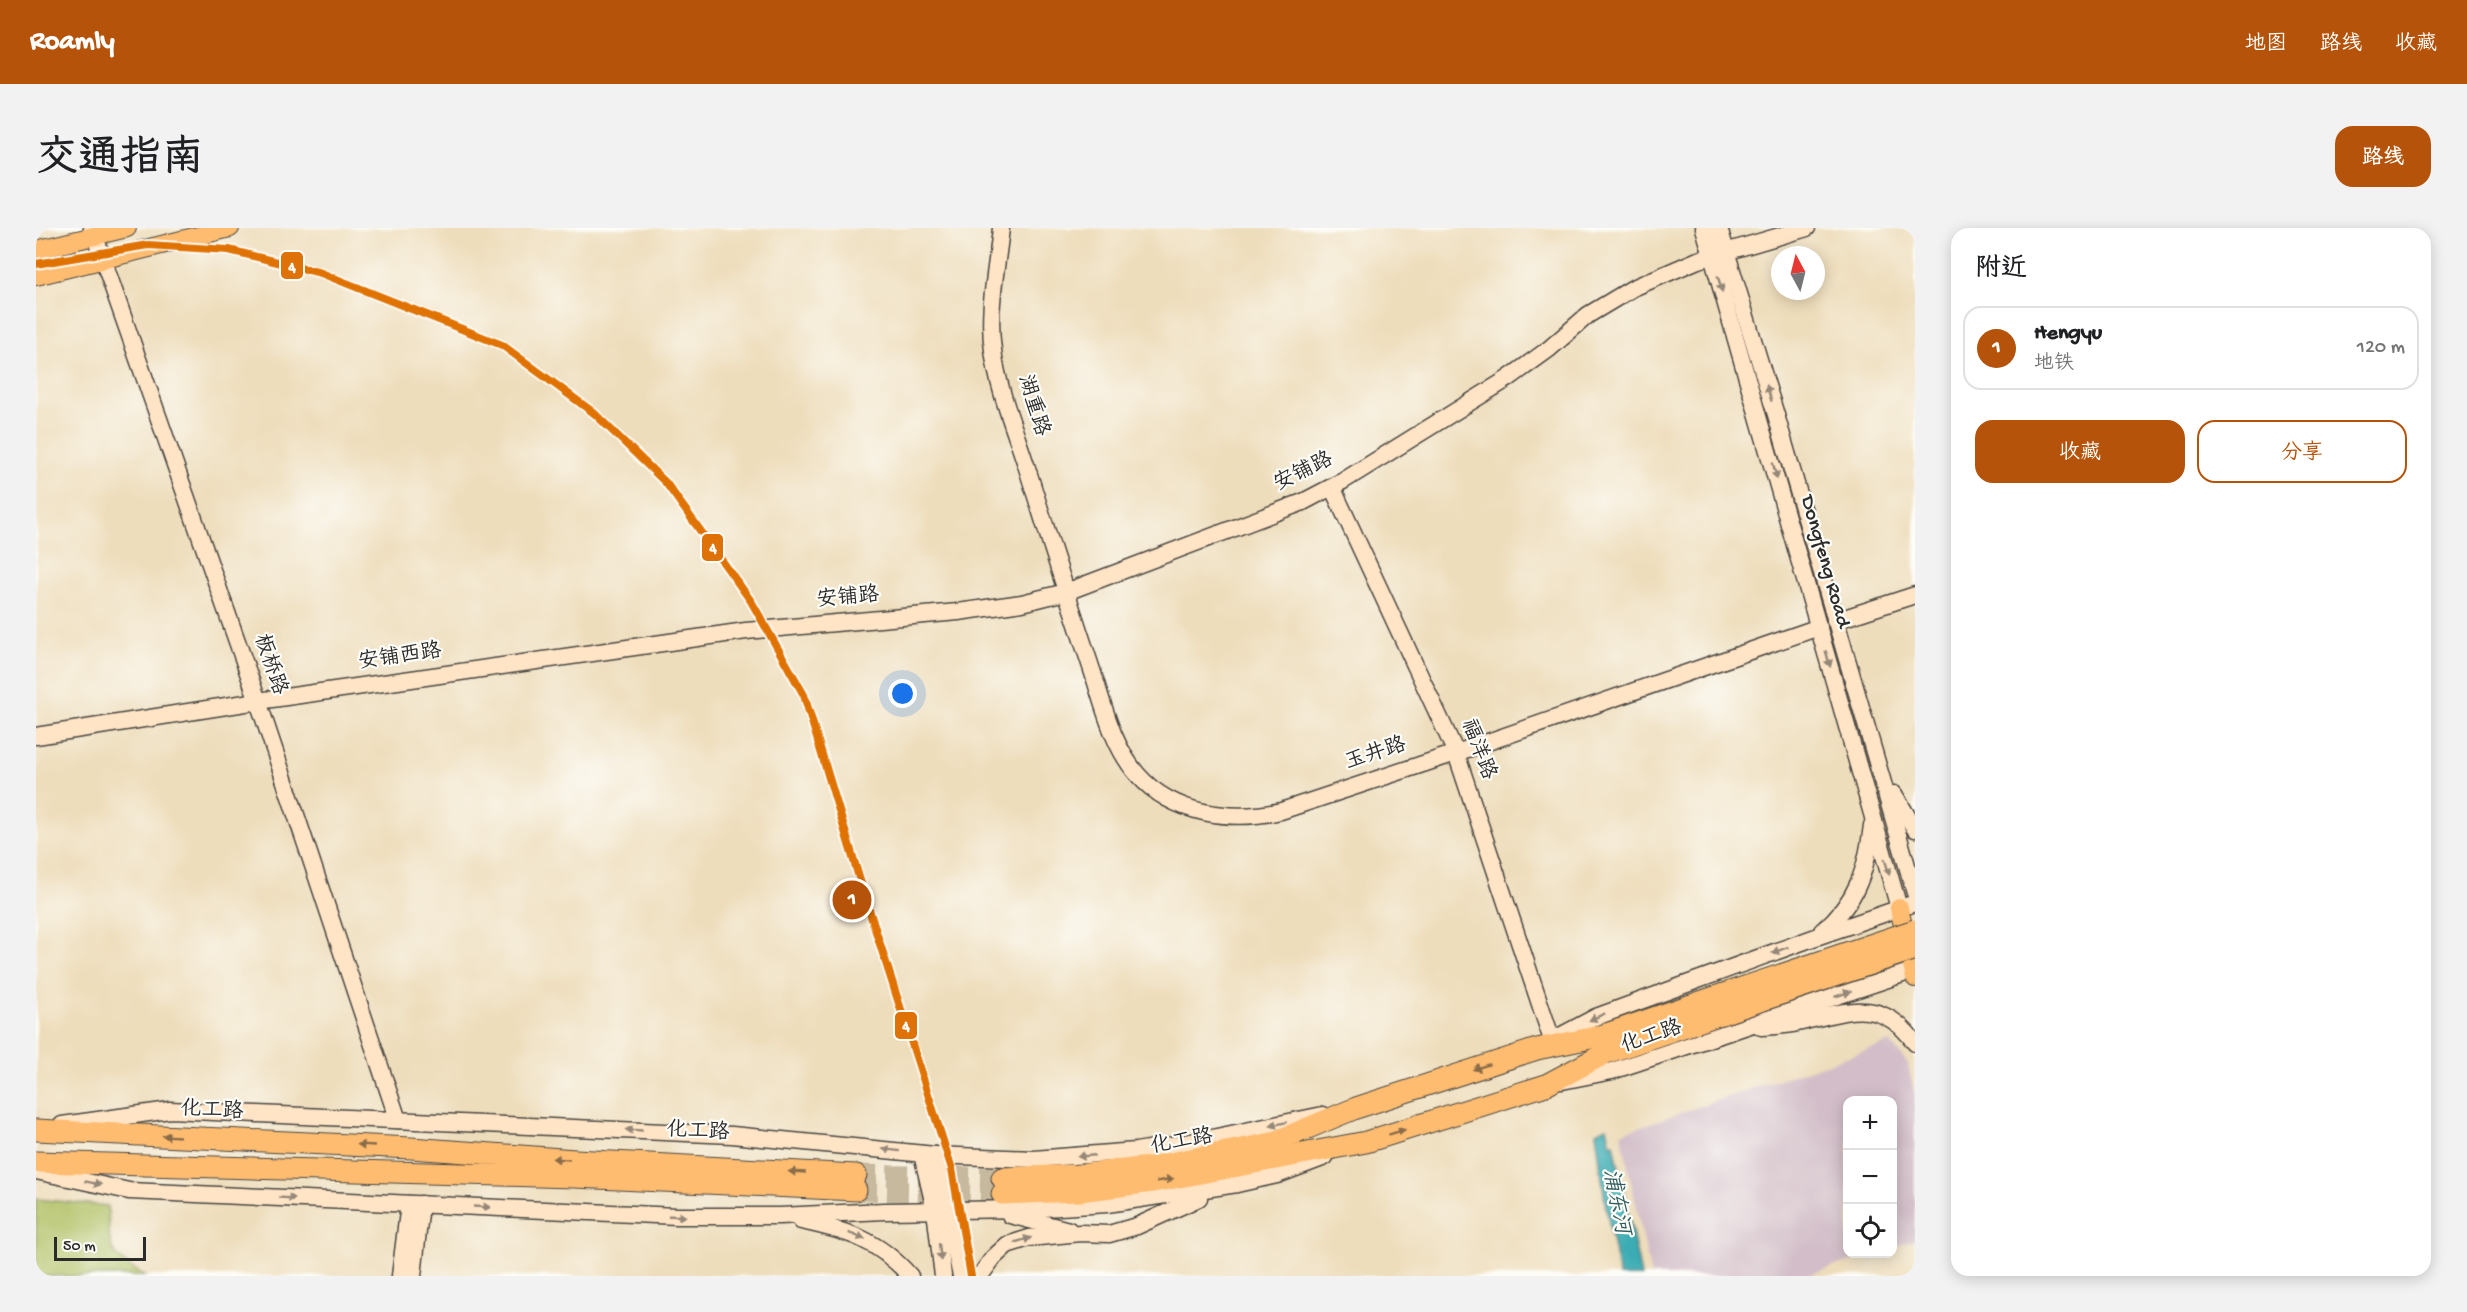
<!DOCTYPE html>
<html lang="zh">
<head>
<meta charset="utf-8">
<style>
	:root { --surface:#fff; --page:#f2f2f2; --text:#202124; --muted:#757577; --line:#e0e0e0; --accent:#b45309 }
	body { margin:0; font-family:"Gochi Hand","LXGW WenKai TC",sans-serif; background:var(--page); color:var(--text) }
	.controls { position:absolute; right:18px; bottom:18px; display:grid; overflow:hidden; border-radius:12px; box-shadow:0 3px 15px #0003 }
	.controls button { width:54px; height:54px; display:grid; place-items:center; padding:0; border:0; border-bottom:2px solid var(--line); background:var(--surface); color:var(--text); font:30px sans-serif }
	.compass { position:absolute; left:1735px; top:18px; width:54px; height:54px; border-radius:50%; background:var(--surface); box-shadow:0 3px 15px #0003; rotate:353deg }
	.scale { position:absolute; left:18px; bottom:15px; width:92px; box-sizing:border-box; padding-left:6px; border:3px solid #2b2b2b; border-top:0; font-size:16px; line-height:21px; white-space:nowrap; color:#2b2b2b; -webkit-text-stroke:4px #fdfcf7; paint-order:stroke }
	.you { position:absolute; left:867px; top:466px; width:21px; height:21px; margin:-15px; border:4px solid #fff; border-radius:50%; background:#1a73e8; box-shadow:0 0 0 9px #1a73e833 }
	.badge { display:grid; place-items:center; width:39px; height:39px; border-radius:50%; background:var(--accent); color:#fff; font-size:20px; font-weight:700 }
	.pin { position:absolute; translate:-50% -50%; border:3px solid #fff; box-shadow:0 2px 6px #0006 }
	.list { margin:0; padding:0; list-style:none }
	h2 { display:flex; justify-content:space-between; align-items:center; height:78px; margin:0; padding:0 24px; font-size:26px }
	h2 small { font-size:20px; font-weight:400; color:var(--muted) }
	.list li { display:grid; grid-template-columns:39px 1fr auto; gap:18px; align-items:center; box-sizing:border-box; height:84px; margin:0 12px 12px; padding:0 12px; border:2px solid var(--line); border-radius:18px }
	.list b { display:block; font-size:22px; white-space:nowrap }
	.list p { margin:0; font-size:20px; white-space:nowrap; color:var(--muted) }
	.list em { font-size:20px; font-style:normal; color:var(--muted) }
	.actions { display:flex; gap:12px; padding:18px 24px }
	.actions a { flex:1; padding:14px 0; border:2px solid var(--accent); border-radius:18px; text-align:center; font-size:21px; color:var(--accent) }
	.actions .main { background:var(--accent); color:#fff }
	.icon { flex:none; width:33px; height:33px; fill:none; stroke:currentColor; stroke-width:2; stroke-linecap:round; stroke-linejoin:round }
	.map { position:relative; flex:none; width:1879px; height:1048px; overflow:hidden; border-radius:18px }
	header { display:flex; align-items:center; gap:36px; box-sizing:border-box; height:84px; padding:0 30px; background:var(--accent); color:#fff }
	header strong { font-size:28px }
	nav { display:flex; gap:33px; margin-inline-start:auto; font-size:21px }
	.intro { display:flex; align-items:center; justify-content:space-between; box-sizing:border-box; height:144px; padding:0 36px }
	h1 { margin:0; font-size:42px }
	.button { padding:15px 27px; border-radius:18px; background:var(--accent); color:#fff; font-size:21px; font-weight:700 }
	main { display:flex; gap:36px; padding:0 36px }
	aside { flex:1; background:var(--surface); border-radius:18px; box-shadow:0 3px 15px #0003 }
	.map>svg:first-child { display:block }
	.industrial { fill:#d2bdc8 }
	.green { fill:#afbf62; stroke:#6d7546; stroke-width:1.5 }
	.water { fill:#3aacb3; stroke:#326c6f; stroke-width:1.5 }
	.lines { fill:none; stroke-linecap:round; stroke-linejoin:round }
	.highway-tunnel { stroke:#c7b99e; stroke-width:21; stroke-dasharray:21 10; stroke-linecap:butt }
	.secondary-casing { stroke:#484641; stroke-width:19 }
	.primary-casing { stroke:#484641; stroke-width:20 }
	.highway-casing { stroke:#484641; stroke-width:23 }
	.secondary { stroke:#ffe4c6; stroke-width:16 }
	.primary { stroke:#febc70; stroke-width:18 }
	.highway { stroke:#febc70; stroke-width:21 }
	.highway-bridge-casing { stroke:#484641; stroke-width:23; stroke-linecap:butt }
	.highway-bridge { stroke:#febc70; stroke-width:21 }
	.metro-1-casing { stroke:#fdfcf7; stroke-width:12 }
	.metro-1 { stroke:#df7206; stroke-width:8 }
	.oneway { fill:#958878 }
	.oneway2 { fill:#8a6c4a }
	.labels { text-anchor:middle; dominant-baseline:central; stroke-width:4.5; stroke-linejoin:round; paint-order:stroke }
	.street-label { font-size:21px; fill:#2b2b2b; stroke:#fdfcf7 }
	.water-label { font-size:22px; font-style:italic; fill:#315f61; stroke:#fdfcf7 }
	.line-badge { stroke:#fdfcf7; stroke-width:2 }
	.badge-label { font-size:16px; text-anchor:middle; font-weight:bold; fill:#fff }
</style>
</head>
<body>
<header>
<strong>Roamly</strong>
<nav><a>地图</a><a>路线</a><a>收藏</a></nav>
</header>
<div class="intro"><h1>交通指南</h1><a class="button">路线</a></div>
<main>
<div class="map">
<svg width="1879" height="1048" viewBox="0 0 1879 1048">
	<rect width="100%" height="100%" fill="#fdfcf7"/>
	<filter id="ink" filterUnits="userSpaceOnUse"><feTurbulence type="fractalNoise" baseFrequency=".0167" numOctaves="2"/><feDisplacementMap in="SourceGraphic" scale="12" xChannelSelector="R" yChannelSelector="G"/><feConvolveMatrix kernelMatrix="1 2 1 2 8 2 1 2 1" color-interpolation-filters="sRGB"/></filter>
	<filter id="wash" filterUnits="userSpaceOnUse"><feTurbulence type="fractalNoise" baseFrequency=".008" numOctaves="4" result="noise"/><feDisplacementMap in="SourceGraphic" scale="24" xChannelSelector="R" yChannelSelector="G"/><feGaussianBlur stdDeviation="1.35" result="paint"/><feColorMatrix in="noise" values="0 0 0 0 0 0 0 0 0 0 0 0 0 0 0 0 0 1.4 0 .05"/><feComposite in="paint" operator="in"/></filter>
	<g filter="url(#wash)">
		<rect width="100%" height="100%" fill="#edb"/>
		<path class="industrial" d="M1854,814L1872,836L1879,868V1012L1857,1019L1856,872H1812V1026H1837L1768,1048H1615L1585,905Z"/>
		<path class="green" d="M0,971L72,978C74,1020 69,1025 109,1048H0Z"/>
		<path class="water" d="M1571,899L1575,916L1578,915L1605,1048H1583L1569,974L1560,904Z"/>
	</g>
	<g filter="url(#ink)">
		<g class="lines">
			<g class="highway-tunnel">
				<path d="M820,947L966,950"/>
				<path d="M820,962L966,966"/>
			</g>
			<g class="secondary-casing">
				<g id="secondary">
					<path d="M56,0L222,473L362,892"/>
					<path d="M965,0C961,40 951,82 957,122C962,162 979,202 991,240C1012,307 1033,373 1055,439C1067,475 1076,518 1102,547C1137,587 1196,594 1245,583L1420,525L1783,399"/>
					<path d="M1668,0L1863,680"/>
					<path d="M1683,0L1740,187L1879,665"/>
					<path d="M1296,259L1420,525L1516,812"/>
					<path d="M1799,393L1879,367"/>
					<path d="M0,508L222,473L710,403L922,384L986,375L1030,364L1267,274L1307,253L1473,150L1513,121L1552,87L1597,60L1662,32L1771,0"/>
					<path d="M1858,566L1879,601"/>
					<path d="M1786,703C1821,674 1831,641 1836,597"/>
					<path d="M1725,799C1735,798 1747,798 1757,796C1805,786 1843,764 1879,815"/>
					<path d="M1513,814L1560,789L1777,710L1879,675"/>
					<path d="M1526,853L1576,843L1879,742"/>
					<path d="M26,897L134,882L696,907L899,927L998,931L1100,923L1161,913L1287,887"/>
					<path d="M886,926L899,982L907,1048"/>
					<path d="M899,927L925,1048"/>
					<path d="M0,943L93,963L641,988H744L848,983L992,981L1071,976L1201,956L1241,947L1289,929"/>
					<path d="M974,987L1033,1002"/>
					<path d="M765,993C812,1003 841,1011 874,1048"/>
					<path d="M364,1048L373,976"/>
					<path d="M377,1048L385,976"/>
					<path d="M944,1048L957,1030L971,1017L993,1010L1044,1005L1073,1006L1101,998L1163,970"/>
				</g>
			</g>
			<g class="primary-casing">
				<g id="primary">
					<path d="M0,22L91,0"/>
					<path d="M0,48L194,0"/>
					<path d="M1863,680L1879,750"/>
				</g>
			</g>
			<g class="highway-casing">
				<g id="highway">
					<path d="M0,902L375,920L539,932L820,947"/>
					<path d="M0,934L538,949L820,962"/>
					<path d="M966,950L1042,947L1114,939L1236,915L1320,880L1501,821L1565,808L1682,768"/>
					<path d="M966,966L1043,963L1117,954L1330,914L1510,857L1570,825L1688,785"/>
				</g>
			</g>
			<use href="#secondary" class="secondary"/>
			<use href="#primary" class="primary"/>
			<use href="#highway" class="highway"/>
			<g class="highway-bridge-casing">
				<g id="highway-bridge">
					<path d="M1682,768L1879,702"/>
					<path d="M1688,785L1879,721"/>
				</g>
			</g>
			<use href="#highway-bridge" class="highway-bridge"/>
			<g class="metro-1-casing">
				<path id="metro-1" d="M0,36L112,17L193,22L285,45L466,117L558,185L630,255L715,373L768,467L828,666L916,941L935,1048"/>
			</g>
			<use href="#metro-1" class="metro-1"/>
		</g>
		<defs><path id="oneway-solid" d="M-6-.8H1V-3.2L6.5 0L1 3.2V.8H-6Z" transform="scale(1.5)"/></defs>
		<g class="oneway">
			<use href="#oneway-solid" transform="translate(1684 56) rotate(74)"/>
			<use href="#oneway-solid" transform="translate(1733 165) rotate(-107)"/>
			<use href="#oneway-solid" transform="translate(1739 243) rotate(74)"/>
			<use href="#oneway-solid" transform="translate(1792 431) rotate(74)"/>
			<use href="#oneway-solid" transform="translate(1851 639) rotate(74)"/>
			<use href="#oneway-solid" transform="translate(1744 722) rotate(160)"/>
			<use href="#oneway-solid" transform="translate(1807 766) rotate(-18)"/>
			<use href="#oneway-solid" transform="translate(1561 789) rotate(156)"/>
			<use href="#oneway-solid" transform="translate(1242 896) rotate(168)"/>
			<use href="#oneway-solid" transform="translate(598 902) rotate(-177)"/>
			<use href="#oneway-solid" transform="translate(855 922) rotate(-173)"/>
			<use href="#oneway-solid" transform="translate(1050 928) rotate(175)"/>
			<use href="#oneway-solid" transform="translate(57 955) rotate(12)"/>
			<use href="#oneway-solid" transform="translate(251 970) rotate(3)"/>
			<use href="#oneway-solid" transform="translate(446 979) rotate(3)"/>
			<use href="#oneway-solid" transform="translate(641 988) rotate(2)"/>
			<use href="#oneway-solid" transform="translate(821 1008) rotate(21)"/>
			<use href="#oneway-solid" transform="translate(987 1012) rotate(-16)"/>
			<use href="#oneway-solid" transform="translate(904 1024) rotate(83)"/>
		</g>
		<g class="oneway2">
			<use href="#oneway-solid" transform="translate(1445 839) rotate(162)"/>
			<use href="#oneway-solid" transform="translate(1361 904) rotate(-17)"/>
			<use href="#oneway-solid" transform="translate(135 908) rotate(-177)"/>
			<use href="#oneway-solid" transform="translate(330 917) rotate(-177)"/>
			<use href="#oneway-solid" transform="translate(525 931) rotate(-176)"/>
			<use href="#oneway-solid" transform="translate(761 944) rotate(-177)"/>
			<use href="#oneway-solid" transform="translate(1129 952) rotate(-10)"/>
		</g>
	</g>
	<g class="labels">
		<g class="street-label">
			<text transform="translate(996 178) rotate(73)">湖重路</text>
			<text transform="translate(1268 245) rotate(-26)">安铺路</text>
			<text transform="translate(1788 334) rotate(74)">Dongfeng Road</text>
			<text transform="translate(812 371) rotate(-5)">安铺路</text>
			<text transform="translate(364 430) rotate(-8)">安铺西路</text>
			<text transform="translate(233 437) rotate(71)">板桥路</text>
			<text transform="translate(1441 522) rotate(69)">福洋路</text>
			<text transform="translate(1340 527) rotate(-18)">玉井路</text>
			<text transform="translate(1616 810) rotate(-19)">化工路</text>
			<text transform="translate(176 884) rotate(3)">化工路</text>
			<text transform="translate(662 905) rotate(3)">化工路</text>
			<text transform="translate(1146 915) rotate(-10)">化工路</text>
		</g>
		<g class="water-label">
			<text transform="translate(1579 974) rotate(79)">浦东河</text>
		</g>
	</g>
	<g class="line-badge">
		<rect x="244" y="23" width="24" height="29" rx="6" fill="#df7206"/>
		<rect x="665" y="305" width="23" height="29" rx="6" fill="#df7206"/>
		<rect x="858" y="783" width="24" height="29" rx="6" fill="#df7206"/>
	</g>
	<g class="badge-label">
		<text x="256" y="44">4</text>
		<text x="677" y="325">4</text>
		<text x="870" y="803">4</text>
	</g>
</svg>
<div class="controls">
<button>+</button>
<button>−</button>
<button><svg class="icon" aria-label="locate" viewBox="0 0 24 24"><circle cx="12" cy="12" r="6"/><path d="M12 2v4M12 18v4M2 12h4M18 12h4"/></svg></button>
</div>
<svg class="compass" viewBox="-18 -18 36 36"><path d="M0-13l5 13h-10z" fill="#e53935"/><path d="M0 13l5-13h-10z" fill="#757577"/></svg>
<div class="scale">50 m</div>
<div class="you"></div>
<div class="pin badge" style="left:816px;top:672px">1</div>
</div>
<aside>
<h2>附近<small></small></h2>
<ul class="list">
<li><span class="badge">1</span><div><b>Hengyu</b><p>地铁</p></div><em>120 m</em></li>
</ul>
<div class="actions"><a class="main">收藏</a><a>分享</a></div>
</aside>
</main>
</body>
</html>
